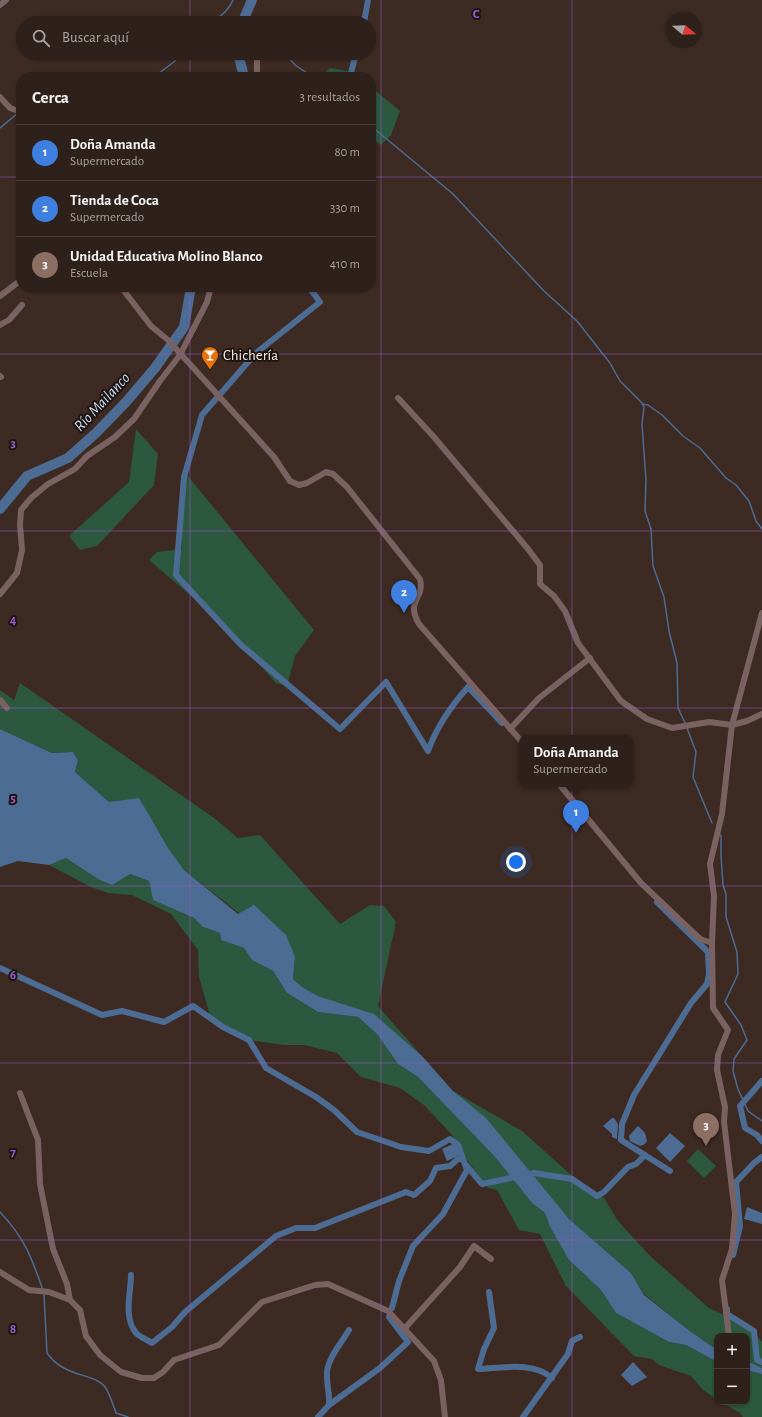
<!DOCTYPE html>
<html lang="es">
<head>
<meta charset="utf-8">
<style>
	:root { --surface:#2e201a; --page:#362823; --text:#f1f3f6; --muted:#a7a3a2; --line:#493e39; --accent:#db2777 }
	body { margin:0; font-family:"Alegreya Sans",sans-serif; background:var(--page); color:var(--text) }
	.controls { position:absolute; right:12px; bottom:12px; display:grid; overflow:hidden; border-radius:8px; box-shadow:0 1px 3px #0004 }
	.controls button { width:36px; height:36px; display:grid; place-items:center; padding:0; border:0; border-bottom:1px solid var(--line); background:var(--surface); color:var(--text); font:20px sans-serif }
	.compass { position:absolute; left:666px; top:12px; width:36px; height:36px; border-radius:50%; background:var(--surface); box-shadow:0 1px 3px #0004; rotate:109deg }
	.you { position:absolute; left:516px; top:862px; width:14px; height:14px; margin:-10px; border:3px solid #fff; border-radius:50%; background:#1a73e8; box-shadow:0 0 0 6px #1a73e833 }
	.badge { display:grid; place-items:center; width:26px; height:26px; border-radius:50%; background:var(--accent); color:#fff; font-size:13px; font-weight:700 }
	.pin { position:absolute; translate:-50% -33px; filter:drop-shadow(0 1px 2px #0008) }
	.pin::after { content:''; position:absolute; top:21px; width:14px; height:12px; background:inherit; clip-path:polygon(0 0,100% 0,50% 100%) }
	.popup { position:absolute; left:519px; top:735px; width:114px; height:52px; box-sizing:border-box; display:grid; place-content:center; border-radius:8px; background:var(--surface); filter:drop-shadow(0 1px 3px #0005); font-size:13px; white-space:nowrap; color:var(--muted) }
	.popup b { font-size:15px; color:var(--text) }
	.popup::after { content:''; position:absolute; left:50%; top:100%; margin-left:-8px; border:8px solid transparent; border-top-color:var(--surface) }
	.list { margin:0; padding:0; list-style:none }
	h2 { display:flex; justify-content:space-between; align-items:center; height:52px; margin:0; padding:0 16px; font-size:17px }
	h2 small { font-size:13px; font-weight:400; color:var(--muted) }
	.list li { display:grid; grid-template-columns:26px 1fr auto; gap:12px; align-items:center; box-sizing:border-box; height:56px; padding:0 16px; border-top:1px solid var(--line) }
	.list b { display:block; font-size:15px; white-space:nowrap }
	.list p { margin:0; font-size:13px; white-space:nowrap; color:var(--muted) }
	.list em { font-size:13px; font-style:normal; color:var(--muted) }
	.icon { flex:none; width:22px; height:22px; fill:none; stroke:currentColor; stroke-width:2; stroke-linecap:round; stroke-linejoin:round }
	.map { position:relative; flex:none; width:762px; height:1417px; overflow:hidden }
	.search { position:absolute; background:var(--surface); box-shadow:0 1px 3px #0004; left:16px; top:16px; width:360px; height:44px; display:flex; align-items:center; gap:10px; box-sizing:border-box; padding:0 14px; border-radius:22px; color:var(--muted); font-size:15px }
	.panel { position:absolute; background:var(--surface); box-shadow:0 1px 3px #0004; left:16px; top:72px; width:360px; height:220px; border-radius:16px }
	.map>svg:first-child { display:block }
	.green { fill:#2b583f }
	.water { fill:#4d6c94 }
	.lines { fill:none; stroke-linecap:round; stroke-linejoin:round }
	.stream { stroke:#4d6c94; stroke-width:1.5 }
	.canal { stroke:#4d6c94; stroke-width:6 }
	.river { stroke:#4d6c94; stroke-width:10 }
	.street { stroke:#7b6262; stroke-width:6 }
	.grid { fill:none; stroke:#9a5cc9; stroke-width:1; stroke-opacity:0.55 }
	.labels { text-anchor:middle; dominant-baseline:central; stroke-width:4; stroke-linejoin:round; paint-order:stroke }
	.poi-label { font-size:15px; fill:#f9ece7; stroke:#1e1512; text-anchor:start }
	.water-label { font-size:16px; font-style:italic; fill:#cbdef8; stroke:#1e1512 }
	.grid-label { font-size:13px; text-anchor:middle; font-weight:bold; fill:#9a5cc9; stroke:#1e1512; stroke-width:4; stroke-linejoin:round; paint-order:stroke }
</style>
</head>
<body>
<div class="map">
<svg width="762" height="1417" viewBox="0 0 762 1417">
	<rect width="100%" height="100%" fill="#3d2a23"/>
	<g class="green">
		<path d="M330,68L352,72L358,77H321Z"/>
		<path d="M371,87L400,111L391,135L381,145L371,138Z"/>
		<path d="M136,429L158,454L154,485L97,546L80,550L69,536L129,482Z"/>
		<path d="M187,475L314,630L295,656L287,686L276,683L218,619L149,560L157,552L182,549V522Z"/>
		<path d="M20,683L214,818L238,838L260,835L340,924L370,905L384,906L396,922L378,1006L422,1056L374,1014L318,996L302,987L293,979L295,957L184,870L168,848L109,802L75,772L78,760L73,752L52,753L0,729V690L14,700Z"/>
		<path d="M66,858L98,879L130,874L149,881L153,900L194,918L203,927L220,933L221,940L244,948L252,960L273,971L287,993L318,1012L358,1017L377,1034L398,1064L418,1077L496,1158L532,1203L545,1213L550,1227L569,1260L601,1290L616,1313L669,1342L686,1345L717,1362V1400L702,1389L691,1376L659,1365L652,1359L634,1356L566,1286L540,1234L519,1230L497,1190L488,1188L462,1153L453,1136L424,1105L400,1088L361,1077L337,1053L304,1045H284L249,1040L223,1027L211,1019L199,977L198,950L171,914L132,895L108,893L91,887L49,865Z"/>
		<path d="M453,1091L522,1131L570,1174L604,1198L618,1221L649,1255L709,1308L748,1326L753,1331L762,1342V1368L747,1361V1336H717V1350L690,1331L644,1294L631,1273L569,1219L534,1178Z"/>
		<path d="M698,1149L716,1166L704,1178L687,1161Z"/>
		<path d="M747,1370L762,1374V1417H743L740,1413L721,1402H747Z"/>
	</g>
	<g class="water">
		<path d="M0,729L52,753L73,752L78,760L75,772L109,802L139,798L168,848L184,870L238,914L254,905L286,935L295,957L293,979L302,987L318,996L374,1014L422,1056L453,1091L486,1118L569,1219L631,1273L644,1295L690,1331L717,1350V1362L686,1345L669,1342L616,1313L601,1290L569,1260L550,1227L545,1213L532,1203L496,1158L418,1077L398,1064L377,1034L358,1017L318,1012L287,993L273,971L252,960L244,948L221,940L220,933L203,927L194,918L153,900L149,881L130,874L112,885L98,879L66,858L49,865L18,861L0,867Z"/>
		<path d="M612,1118H614L618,1124L617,1139L612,1137V1134L603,1126Z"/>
		<path d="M638,1126L645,1133L647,1141L645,1144L640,1146L630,1141L629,1136Z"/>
		<path d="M670,1133L685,1146L670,1162L656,1148Z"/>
		<path d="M455,1143L460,1155L447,1161L442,1149Z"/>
		<path d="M747,1207L762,1213V1224L744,1219Z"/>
		<path d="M747,1361L762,1368V1374L747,1370Z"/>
		<path d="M633,1362L647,1377L632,1386L621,1375Z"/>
	</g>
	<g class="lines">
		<g class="stream">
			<path d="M243,20L248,23"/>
			<path d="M196,23C203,18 209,21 215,19C223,16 230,7 233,0"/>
			<path d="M285,53L295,65L313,77"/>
			<path d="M154,77L175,61L179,53"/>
			<path d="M371,126L453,194L544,291L577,321L610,363L620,381L642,403L644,407L642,424L646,480L645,511L651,529L653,566L664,597L669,631L677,663L678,708L686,725"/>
			<path d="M0,128L18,113"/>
			<path d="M642,404L648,405L662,415L683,436L700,448L726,478L736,485L749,501L756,521L762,529"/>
			<path d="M687,728L696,752L693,777L712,823"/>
			<path d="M721,835V856L723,885L726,894V917L737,952L738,974L725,1002L741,1025L747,1040L734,1059L733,1071L738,1089L748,1111L762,1121"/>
			<path d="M0,1212C25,1239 31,1256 43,1290"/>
			<path d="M44,1294L47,1353C64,1378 95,1373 105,1387C110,1394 113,1405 116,1413L128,1417"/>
		</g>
		<g class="canal">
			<path d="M364,23L368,0"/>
			<path d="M350,77L356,53"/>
			<path d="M309,287L320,302L256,353L202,415L184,477L176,575L241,645L340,729L386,682L428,751C437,726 450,707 468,687L502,723"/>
			<path d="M657,902L708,952L709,974L707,984L691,1003L634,1095L622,1124L621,1140L670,1171"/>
			<path d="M0,968L102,1015L122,1011L164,1022L193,1006L223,1027L249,1040L266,1068L316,1097L334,1110L357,1132L401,1147L429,1151L450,1139L458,1145L467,1170L443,1214L413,1246L399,1281L392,1308"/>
			<path d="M762,1081L740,1106L745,1128L757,1135L762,1141"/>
			<path d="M466,1165L482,1184L534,1173L572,1179L597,1196L604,1192L628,1167L636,1164L645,1155"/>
			<path d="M733,1255L740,1226L736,1182L754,1163L762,1157"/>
			<path d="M131,1275C131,1293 123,1317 136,1333C139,1337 148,1340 152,1343L172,1327L185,1312L276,1236L296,1228H315L406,1192L414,1195L430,1181L436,1168L450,1166L458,1159H462"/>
			<path d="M489,1292L494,1328L484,1349L478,1369C502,1368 533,1361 552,1378"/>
			<path d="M727,1309V1314L754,1331L757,1360L762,1362"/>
			<path d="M329,1405C330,1395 327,1387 327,1377C325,1361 341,1344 349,1330"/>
			<path d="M318,1417L329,1405L380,1368L408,1342L389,1317"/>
			<path d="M523,1417L568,1354L572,1341L580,1337"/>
		</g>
		<g class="river">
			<path d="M242,23L252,0"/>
			<path d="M238,53L244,77"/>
			<path d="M0,509L27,476L68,458L96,433L126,402L155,368L184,327L191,287"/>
		</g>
		<g class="street">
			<path d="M0,5L6,0"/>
			<path d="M257,77V59L260,53"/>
			<path d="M0,97L10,108L21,112"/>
			<path d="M121,287L151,326L168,340L274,457L290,481L299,485L307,483L326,472L333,474L347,487L420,579C425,600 405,599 419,624L522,742"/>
			<path d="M0,296L21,280"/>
			<path d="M0,325L9,320L22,305"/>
			<path d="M0,376L1,377"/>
			<path d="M398,398L434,437L528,549L540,565V584L554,596L565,611L578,643L621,701L647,719L672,728L709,722L732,725L747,721L762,714"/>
			<path d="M0,594L17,573L22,550L20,525L21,510L31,498L48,484L75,469L87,456L115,437L134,419L160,381L180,355L207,302L211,287"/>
			<path d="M0,700L7,708"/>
			<path d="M510,729L539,698L590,658"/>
			<path d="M559,784L641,883L700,939L712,943"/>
			<path d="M20,1093L38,1140L40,1184L53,1249L67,1284L70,1300"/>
			<path d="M0,1272L29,1290L49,1292L70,1300L80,1310L86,1336L100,1355L121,1372L142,1378H154L163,1372L174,1360L219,1345L262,1302L315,1285L328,1284L388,1311L434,1361L441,1380L445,1417"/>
			<path d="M405,1328L460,1267L474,1246L491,1259"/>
			<path d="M729,1336L722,1280L732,1249L735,1214L724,1122L725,1107L717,1070L718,1055L728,1030L713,1008L712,943L714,896L710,864L722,814L732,725L762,613"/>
		</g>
	</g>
	<path class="grid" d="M190,0V23M381,0V1417M572,0V1417M190,53V77M0,177H21M371,177H762M190,287V1417M0,354H762M0,531H762M0,708H762M0,886H762M0,1063H762M0,1240H762"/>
	<defs>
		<g id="bar-pin" transform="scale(0.9)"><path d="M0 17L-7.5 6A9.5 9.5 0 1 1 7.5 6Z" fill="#e8710a" stroke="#1e1512"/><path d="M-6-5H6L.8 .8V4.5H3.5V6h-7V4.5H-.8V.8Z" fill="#fff"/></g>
	</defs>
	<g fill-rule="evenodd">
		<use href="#bar-pin" x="210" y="355"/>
	</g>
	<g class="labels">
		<g class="poi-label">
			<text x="223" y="355">Chichería</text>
		</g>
		<g class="water-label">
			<text transform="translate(102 402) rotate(-47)">Río Mailanco</text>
		</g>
	</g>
	<g class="grid-label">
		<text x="476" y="18">C</text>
		<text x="13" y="447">3</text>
		<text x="13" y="624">4</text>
		<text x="13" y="802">5</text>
		<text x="13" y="979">6</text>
		<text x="13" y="1156">7</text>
		<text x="13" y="1333">8</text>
	</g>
</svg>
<div class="controls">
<button>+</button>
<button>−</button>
</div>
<svg class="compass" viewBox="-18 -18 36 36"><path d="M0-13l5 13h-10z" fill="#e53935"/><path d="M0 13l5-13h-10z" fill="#a7a3a2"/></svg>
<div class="you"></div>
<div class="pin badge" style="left:576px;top:833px;background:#3f7fe0">1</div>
<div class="popup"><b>Doña Amanda</b>Supermercado</div>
<div class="pin badge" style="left:404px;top:613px;background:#3f7fe0">2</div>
<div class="pin badge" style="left:706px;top:1146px;background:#8d6e63">3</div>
<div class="search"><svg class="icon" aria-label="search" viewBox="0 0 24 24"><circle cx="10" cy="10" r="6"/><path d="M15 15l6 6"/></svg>Buscar aquí</div>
<section class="panel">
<h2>Cerca<small>3 resultados</small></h2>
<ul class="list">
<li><span class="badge" style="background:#3f7fe0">1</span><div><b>Doña Amanda</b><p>Supermercado</p></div><em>80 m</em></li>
<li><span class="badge" style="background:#3f7fe0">2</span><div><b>Tienda de Coca</b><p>Supermercado</p></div><em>330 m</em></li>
<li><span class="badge" style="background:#8d6e63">3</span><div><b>Unidad Educativa Molino Blanco</b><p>Escuela</p></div><em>410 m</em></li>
</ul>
</section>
</div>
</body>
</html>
